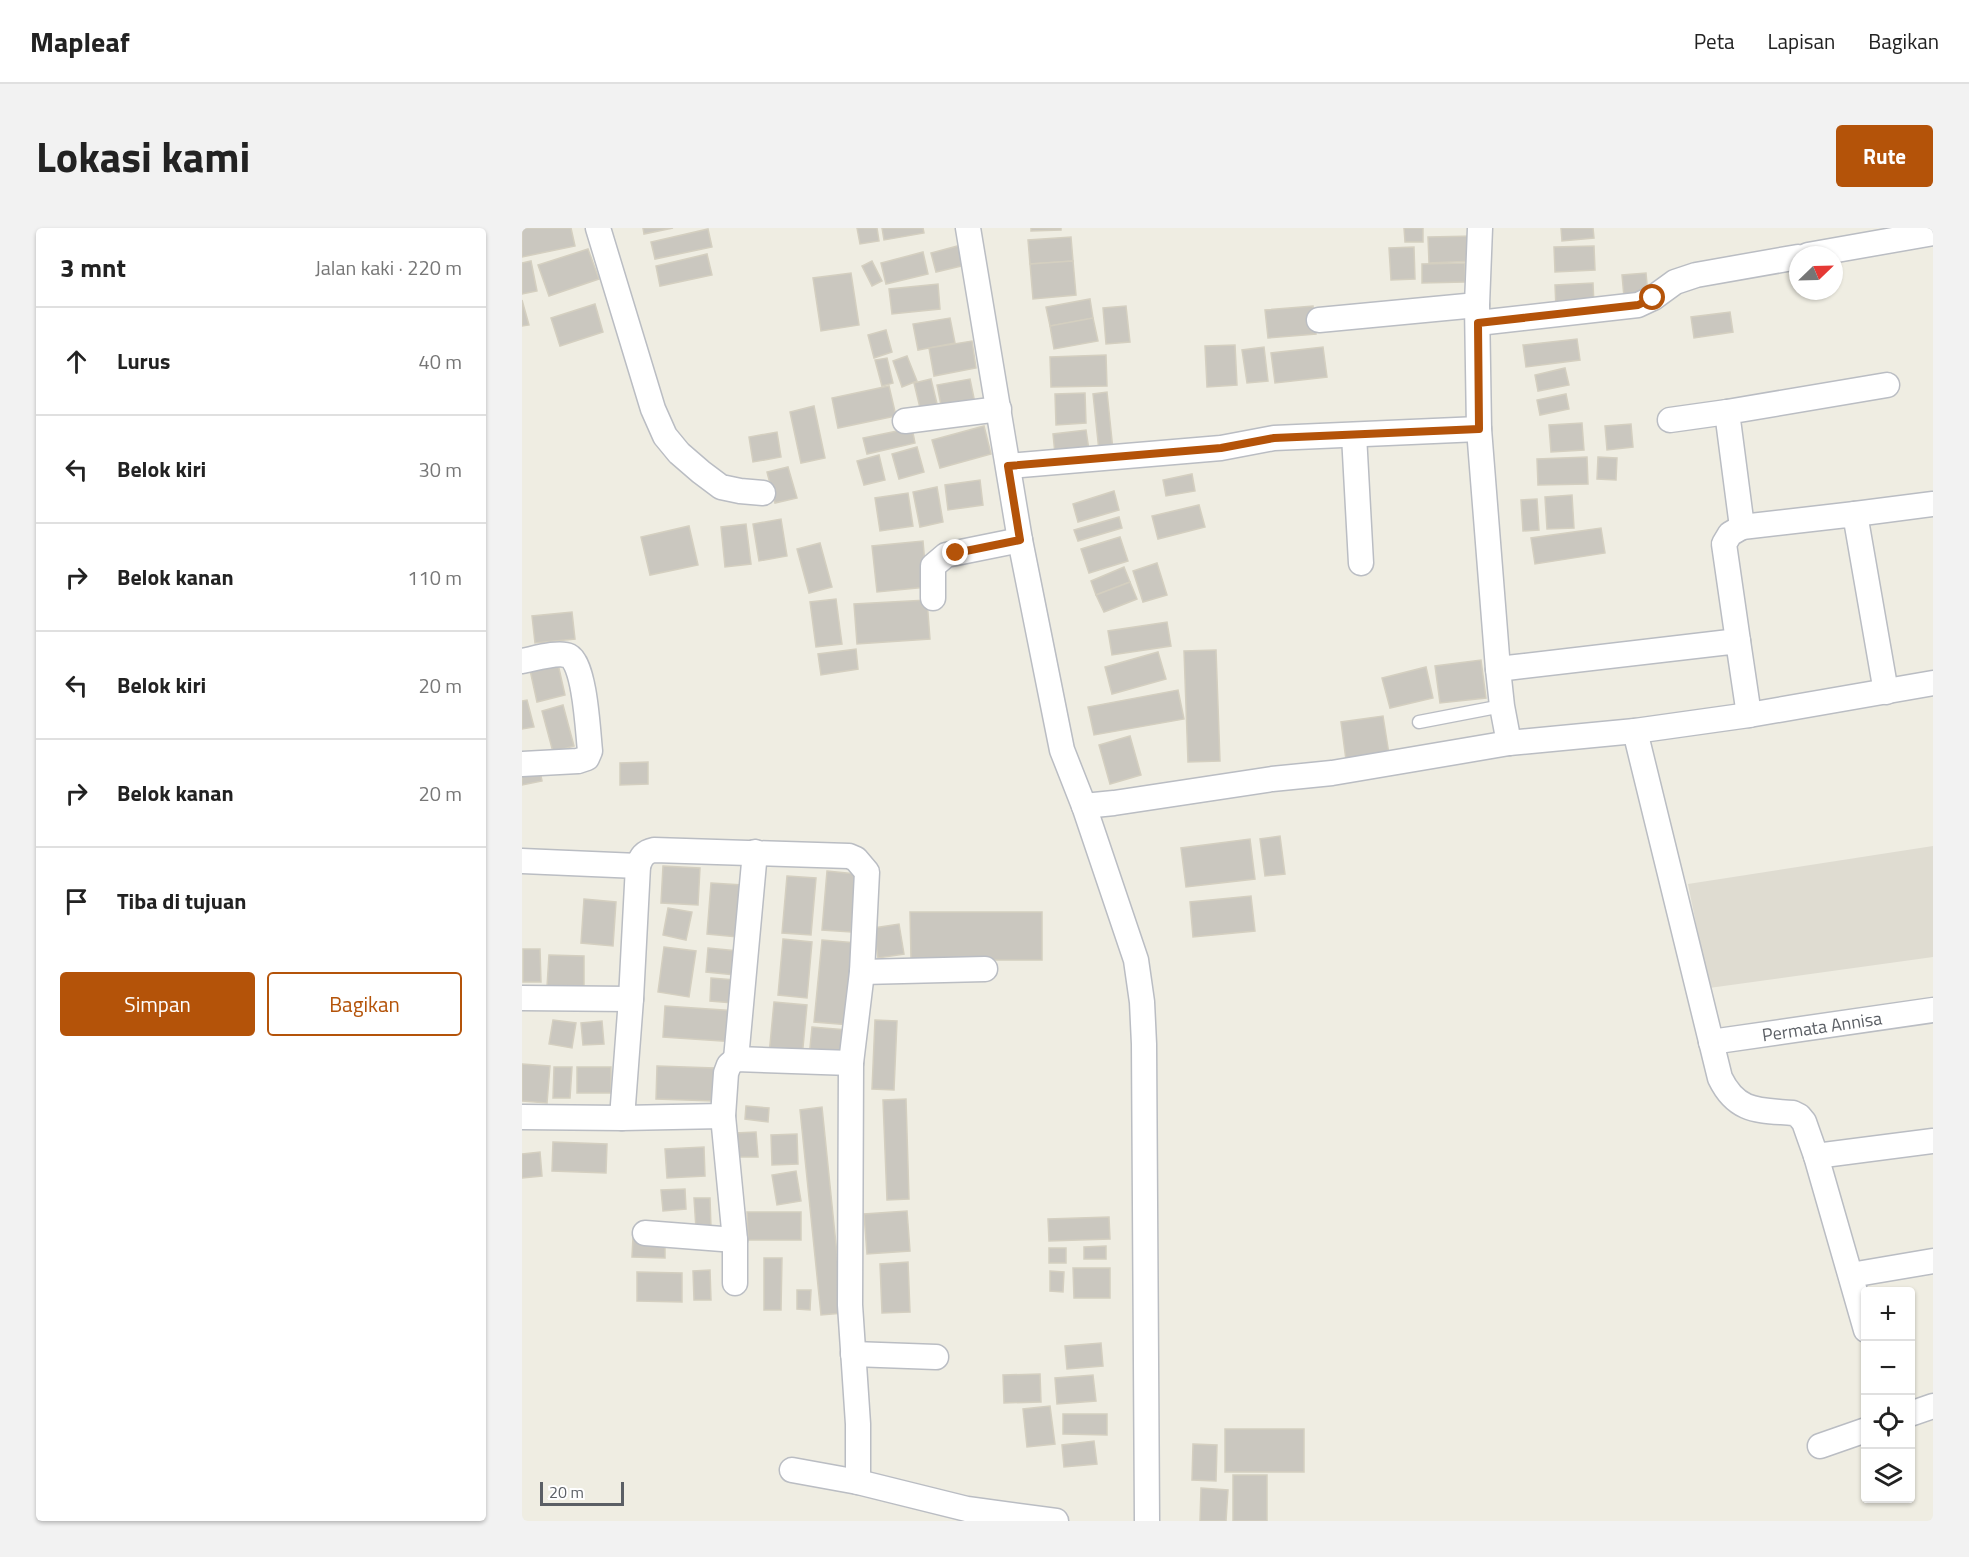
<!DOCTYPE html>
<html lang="id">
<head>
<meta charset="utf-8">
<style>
	:root { --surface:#fff; --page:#f2f2f2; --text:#222; --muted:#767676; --line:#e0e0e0; --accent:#b45309 }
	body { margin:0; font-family:"Titillium Web",sans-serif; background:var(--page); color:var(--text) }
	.controls { position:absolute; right:18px; bottom:18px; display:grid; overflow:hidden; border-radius:6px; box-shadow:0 2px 4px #0004 }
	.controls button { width:54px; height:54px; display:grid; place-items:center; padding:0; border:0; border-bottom:2px solid var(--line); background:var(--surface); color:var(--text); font:30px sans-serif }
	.compass { position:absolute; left:1267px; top:18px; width:54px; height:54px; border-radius:50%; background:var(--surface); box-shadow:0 2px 4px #0004; rotate:67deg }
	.scale { position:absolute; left:18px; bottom:15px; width:84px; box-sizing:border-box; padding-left:6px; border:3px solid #5b5f65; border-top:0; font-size:16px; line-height:21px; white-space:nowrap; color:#5b5f65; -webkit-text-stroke:4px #fff; paint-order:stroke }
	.stop { position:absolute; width:18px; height:18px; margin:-14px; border:4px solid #b45309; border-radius:50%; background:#fff }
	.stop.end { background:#b45309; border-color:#fff; box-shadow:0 2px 6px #0008 }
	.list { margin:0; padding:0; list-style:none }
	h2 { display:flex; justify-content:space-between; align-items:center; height:78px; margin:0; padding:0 24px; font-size:26px }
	h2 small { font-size:20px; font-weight:400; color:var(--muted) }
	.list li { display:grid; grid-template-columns:39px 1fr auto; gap:18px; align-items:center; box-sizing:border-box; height:108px; padding:0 24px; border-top:2px solid var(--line) }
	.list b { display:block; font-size:22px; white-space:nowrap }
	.list em { font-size:20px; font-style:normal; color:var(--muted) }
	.actions { display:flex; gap:12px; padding:18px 24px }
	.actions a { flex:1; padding:14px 0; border:2px solid var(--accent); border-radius:6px; text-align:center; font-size:21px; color:var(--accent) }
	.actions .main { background:var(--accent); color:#fff }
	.icon { flex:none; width:33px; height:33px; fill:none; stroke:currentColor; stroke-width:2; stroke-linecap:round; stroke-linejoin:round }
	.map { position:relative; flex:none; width:1411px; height:1293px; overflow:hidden; border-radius:6px }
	header { display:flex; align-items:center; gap:36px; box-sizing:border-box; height:84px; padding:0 30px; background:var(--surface); border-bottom:2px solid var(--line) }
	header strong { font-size:28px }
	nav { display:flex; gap:33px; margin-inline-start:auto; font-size:21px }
	.intro { display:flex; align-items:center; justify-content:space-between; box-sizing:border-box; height:144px; padding:0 36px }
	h1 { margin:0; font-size:42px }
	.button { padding:15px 27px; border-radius:6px; background:var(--accent); color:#fff; font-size:21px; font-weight:700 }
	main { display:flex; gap:36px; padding:0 36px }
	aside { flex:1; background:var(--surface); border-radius:6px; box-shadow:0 2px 4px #0004 }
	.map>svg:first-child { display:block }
	.education { fill:#dfdcd1 }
	.building { fill:#cac7bf; stroke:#d4cfc0; stroke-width:1.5 }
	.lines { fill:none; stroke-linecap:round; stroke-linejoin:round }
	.service-casing { stroke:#babdc3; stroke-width:15 }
	.minor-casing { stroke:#babdc3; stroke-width:27 }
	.service { stroke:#fff; stroke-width:12 }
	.minor { stroke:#fff; stroke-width:24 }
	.route { stroke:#b45309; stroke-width:8 }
	.labels { text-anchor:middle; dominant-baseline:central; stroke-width:5; stroke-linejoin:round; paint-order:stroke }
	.street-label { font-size:18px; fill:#5b5f65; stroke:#fff }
</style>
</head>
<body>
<header>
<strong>Mapleaf</strong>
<nav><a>Peta</a><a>Lapisan</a><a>Bagikan</a></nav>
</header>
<div class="intro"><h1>Lokasi kami</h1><a class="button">Rute</a></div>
<main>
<aside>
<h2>3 mnt<small>Jalan kaki · 220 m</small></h2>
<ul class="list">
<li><svg class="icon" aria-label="ahead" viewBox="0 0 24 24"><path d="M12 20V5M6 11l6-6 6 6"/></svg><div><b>Lurus</b></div><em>40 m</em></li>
<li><svg class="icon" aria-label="left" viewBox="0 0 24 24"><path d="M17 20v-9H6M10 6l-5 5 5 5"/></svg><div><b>Belok kiri</b></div><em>30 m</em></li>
<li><svg class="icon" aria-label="right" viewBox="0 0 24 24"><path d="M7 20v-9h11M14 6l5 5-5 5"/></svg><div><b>Belok kanan</b></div><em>110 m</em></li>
<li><svg class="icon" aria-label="left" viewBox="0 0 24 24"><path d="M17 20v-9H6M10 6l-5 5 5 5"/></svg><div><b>Belok kiri</b></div><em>20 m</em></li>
<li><svg class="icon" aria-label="right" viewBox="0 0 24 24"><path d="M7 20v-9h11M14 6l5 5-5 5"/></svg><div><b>Belok kanan</b></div><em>20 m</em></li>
<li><svg class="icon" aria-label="arrive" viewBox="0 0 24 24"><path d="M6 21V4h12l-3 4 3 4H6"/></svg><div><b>Tiba di tujuan</b></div></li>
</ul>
<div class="actions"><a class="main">Simpan</a><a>Bagikan</a></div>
</aside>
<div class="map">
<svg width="1411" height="1293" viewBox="0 0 1411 1293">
	<rect width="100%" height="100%" fill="#efede2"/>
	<path class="education" d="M1411,618V729L1187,760L1166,656Z"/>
	<g class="building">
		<path d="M0,0H49L53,18L0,29Z"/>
		<path d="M121,0H151L122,6Z"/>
		<path d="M335,0H355L357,13L338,16Z"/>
		<path d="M360,0H401L402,5L362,12Z"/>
		<path d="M509,0H539V2L509,3Z"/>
		<path d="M882,0H901V14H883Z"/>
		<path d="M1039,0H1071L1072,10L1040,13Z"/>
		<path d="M186,1L190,19L133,31L129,14Z"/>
		<path d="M953,8L954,33L907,35L906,9Z"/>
		<path d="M549,9L551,33L508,36L506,12Z"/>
		<path d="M443,16L448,36L414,44L409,25Z"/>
		<path d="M1072,18L1073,42L1033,44L1032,19Z"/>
		<path d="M892,19L893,51L869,52L867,20Z"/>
		<path d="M66,21L77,51L27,68L16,37Z"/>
		<path d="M401,24L406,46L364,56L359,35Z"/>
		<path d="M185,26L190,47L138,58L134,38Z"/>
		<path d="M9,33L15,63L0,66V35Z"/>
		<path d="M350,33L360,53L350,58L340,38Z"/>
		<path d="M551,33L554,67L511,71L508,36Z"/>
		<path d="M943,35V54L900,55V36Z"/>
		<path d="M329,45L337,97L299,103L291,50Z"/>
		<path d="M1124,45L1126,67L1102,69L1100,47Z"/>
		<path d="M1071,55L1072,77L1034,80L1033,57Z"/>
		<path d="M416,56L418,81L370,86L367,61Z"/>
		<path d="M568,71L571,90L528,98L524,79Z"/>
		<path d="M0,72L7,97L0,98Z"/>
		<path d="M73,76L81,104L38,118L29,90Z"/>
		<path d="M604,78L608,114L584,116L581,80Z"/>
		<path d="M791,78L794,106L746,110L743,82Z"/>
		<path d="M1208,84L1211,104L1172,110L1169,89Z"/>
		<path d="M428,90L433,115L396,122L391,96Z"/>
		<path d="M571,90L576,113L532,121L528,98Z"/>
		<path d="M364,102L370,124L352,130L346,107Z"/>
		<path d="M1055,111L1058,132L1004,139L1001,117Z"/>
		<path d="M450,113L454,140L412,148L407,120Z"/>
		<path d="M713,117L715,157L685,159L683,118Z"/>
		<path d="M742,119L746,153L725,155L720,122Z"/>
		<path d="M801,119L805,149L753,155L749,125Z"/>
		<path d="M584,127L585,158L529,159L528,129Z"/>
		<path d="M385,128L395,153L380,159L371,133Z"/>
		<path d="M365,130L371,155L360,158L353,132Z"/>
		<path d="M1043,140L1047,157L1016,163L1013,147Z"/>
		<path d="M409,151L417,184L400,188L392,155Z"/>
		<path d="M448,151L454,180L421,187L415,157Z"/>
		<path d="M367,158L374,188L316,200L310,170Z"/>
		<path d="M585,164L591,222L577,223L571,166Z"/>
		<path d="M563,165L564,195L534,197L533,166Z"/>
		<path d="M1044,166L1047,181L1018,187L1015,172Z"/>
		<path d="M292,178L303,230L279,235L268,184Z"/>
		<path d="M1060,195L1062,222L1029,224L1027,197Z"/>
		<path d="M1109,196L1111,219L1085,222L1083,198Z"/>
		<path d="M462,198L469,226L418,240L410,212Z"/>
		<path d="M390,200L393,215L345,226L341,210Z"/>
		<path d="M564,202L567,222L533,226L531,206Z"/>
		<path d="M255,204L259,229L231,234L227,209Z"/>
		<path d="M395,219L402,244L377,251L370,226Z"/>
		<path d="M357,227L363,252L342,257L335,233Z"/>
		<path d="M1065,229L1066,256L1016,257L1015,231Z"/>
		<path d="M1076,229L1095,230L1094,252L1075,251Z"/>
		<path d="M266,239L275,270L253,275L245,244Z"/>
		<path d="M670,246L673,263L644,268L641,252Z"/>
		<path d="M458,252L461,277L426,282L423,257Z"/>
		<path d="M415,259L421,294L398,299L391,264Z"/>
		<path d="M592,263L597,282L556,294L551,276Z"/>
		<path d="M386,265L391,298L358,303L353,270Z"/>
		<path d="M1050,267L1052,300L1025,301L1023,269Z"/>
		<path d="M1015,271L1017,302L1001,303L999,272Z"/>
		<path d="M677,277L683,299L636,311L630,288Z"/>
		<path d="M597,289L600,300L556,313L552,302Z"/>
		<path d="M259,291L265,328L237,333L231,296Z"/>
		<path d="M224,296L229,336L203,339L199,299Z"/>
		<path d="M167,298L176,337L128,347L119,309Z"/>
		<path d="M1079,300L1083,325L1013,336L1009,310Z"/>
		<path d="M598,309L606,333L567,345L559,321Z"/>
		<path d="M401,313L405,359L355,364L350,318Z"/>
		<path d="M298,315L310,359L287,365L275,321Z"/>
		<path d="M635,335L645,367L621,374L611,343Z"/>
		<path d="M602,339L608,354L574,367L569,353Z"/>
		<path d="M608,354L615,371L582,384L574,367Z"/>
		<path d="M314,371L320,416L294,419L288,374Z"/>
		<path d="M405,372L408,411L335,416L332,376Z"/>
		<path d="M50,384L53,411L13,415L10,388Z"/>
		<path d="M645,394L649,418L590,427L586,403Z"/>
		<path d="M334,421L336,441L299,447L296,426Z"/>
		<path d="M694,422L698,533L666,534L662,423Z"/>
		<path d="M636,424L644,451L590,466L583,439Z"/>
		<path d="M959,432L964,470L918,475L913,438Z"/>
		<path d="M36,436L43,467L15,474L8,442Z"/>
		<path d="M904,439L911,470L868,480L860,450Z"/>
		<path d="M656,462L662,491L572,507L566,479Z"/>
		<path d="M5,472L12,499L0,501V473Z"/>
		<path d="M41,477L52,518L31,524L20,483Z"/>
		<path d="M861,488L867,526L824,532L819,494Z"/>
		<path d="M608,508L619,547L588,556L577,517Z"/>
		<path d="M126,534V556L98,557V535Z"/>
		<path d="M17,538L20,553L0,557V541Z"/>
		<path d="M758,608L763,646L743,648L738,611Z"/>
		<path d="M728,611L733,651L664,659L659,620Z"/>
		<path d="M141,638L178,640L176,677L139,675Z"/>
		<path d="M305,643L334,646L329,704L300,702Z"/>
		<path d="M265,648L294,650L289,707L260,705Z"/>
		<path d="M189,655L221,657L216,709L185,706Z"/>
		<path d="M729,668L733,703L671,709L668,674Z"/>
		<path d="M62,671L94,674L91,718L59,715Z"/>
		<path d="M146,680L170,684L164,712L141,707Z"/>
		<path d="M388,684H520V732H389Z"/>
		<path d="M377,696L382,726L356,730L352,700Z"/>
		<path d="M261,711L290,714L285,770L256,767Z"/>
		<path d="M300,712L335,715L328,797L292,794Z"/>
		<path d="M142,719L174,723L167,769L136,764Z"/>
		<path d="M186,720L216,723L213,747L184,744Z"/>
		<path d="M1,721H18L19,754H1Z"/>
		<path d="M27,727L62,728V761L25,759Z"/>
		<path d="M189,750L213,752L211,775L188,773Z"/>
		<path d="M252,774L285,777L280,830L247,827Z"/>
		<path d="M143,778L216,783L214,814L141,809Z"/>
		<path d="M31,792L54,795L50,820L27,816Z"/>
		<path d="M353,792L375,793L372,862L350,861Z"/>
		<path d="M80,793L82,816L61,817L59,795Z"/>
		<path d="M290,799L325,802L322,833L287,830Z"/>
		<path d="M0,836L28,838L25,875L0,873Z"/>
		<path d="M135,838L193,840L192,873L134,871Z"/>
		<path d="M32,839H50L48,870H31Z"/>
		<rect x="55" y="839" width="34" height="26"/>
		<path d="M384,871L387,971L365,972L361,872Z"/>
		<path d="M224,878L247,880L246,894L223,891Z"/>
		<path d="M300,879L321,1085L299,1087L278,882Z"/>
		<path d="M234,904L236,929H214L213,905Z"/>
		<path d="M275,906L276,936L250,937L249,907Z"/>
		<path d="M31,914L85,916L84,945L30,943Z"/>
		<path d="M182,919L183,948L145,950L143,921Z"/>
		<path d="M18,924L20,948L0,950V926Z"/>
		<path d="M274,943L279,973L255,977L250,947Z"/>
		<path d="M163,961L164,981L141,983L139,962Z"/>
		<path d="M172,970H188L189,1000L174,1001Z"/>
		<path d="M385,983L388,1023L345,1026L342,986Z"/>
		<path d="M225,984H279V1012H226Z"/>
		<path d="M587,989L588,1011L527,1013L526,991Z"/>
		<path d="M111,1009L143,1010V1030L110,1029Z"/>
		<path d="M584,1018V1031H562V1019Z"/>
		<rect x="527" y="1020" width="17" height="15"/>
		<path d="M242,1030H260L259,1082H242Z"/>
		<path d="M386,1034L388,1084L360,1085L358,1036Z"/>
		<path d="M551,1040H588V1070H552Z"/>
		<path d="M188,1042L189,1072H172L171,1043Z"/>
		<path d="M528,1043L542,1044L541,1064L528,1063Z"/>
		<path d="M115,1044L160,1045V1074L115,1073Z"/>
		<path d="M275,1062H289L288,1082L275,1081Z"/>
		<path d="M579,1115L581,1138L545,1141L543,1118Z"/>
		<path d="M518,1146L519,1174L482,1175L481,1147Z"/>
		<path d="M571,1147L574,1173L535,1176L533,1150Z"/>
		<path d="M528,1178L533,1216L505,1219L501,1181Z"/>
		<path d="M541,1186H585V1207L541,1206Z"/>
		<rect x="703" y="1201" width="79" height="43"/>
		<path d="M572,1213L575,1236L542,1239L540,1217Z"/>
		<path d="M671,1216L695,1217L694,1253L670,1252Z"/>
		<rect x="711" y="1247" width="34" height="46"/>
		<path d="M679,1260L706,1262L704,1293H678Z"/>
	</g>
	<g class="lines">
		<g class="service-casing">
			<path id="service" d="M897,494L980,478"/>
		</g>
		<g class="minor-casing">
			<g id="minor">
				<path d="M76,0L131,181L143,208L157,225L179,244L199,259L218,263L241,265"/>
				<path d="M446,0L498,312L540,522L562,578L614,732L620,774L622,816L625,1293"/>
				<path d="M958,0L955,77L957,201L976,441L980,478L987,515"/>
				<path d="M1286,27L1411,5"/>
				<path d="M797,92L955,77"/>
				<path d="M956,95L1116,77L1131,70L1153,54L1174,47L1276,29"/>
				<path d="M1148,192L1205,184"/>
				<path d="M383,193L477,181"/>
				<path d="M832,207L839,335"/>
				<path d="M487,238L699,220L752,210L957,201"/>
				<path d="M1333,286L1411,276"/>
				<path d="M411,370V338L424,327L498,312"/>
				<path d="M1216,413L1202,316L1208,306L1220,299"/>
				<path d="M0,433C11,431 37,423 47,428C63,436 66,505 68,523L65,530L56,533L0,536"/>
				<path d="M976,441L1216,413L1227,487"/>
				<path d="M1364,464L1333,286L1220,299L1205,184L1365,157"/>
				<path d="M1113,503L1198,850C1215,885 1237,882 1271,885L1277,888L1282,894L1294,928L1344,1102"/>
				<path d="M562,578L592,575L750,551L810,545L987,515L1113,503L1227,487L1411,455"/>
				<path d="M0,633L116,638L109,771L100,890"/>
				<path d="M116,638C119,629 122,624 132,622L327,628L334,631L345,644L340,744L329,835L328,1077L336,1196V1254"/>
				<path d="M340,744L463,741"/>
				<path d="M0,770L109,771"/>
				<path id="s1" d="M1189,814L1411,782"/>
				<path d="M214,831L233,624"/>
				<path d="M201,888L213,1012V1055"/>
				<path d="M0,889L100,890L201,888L204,845L207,837L214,831L329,835"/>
				<path d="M1294,928L1411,913"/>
				<path d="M123,1005L213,1012"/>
				<path d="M1329,1047L1411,1033"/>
				<path d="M331,1126L414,1129"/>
				<path d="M1388,1186L1411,1178"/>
				<path d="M1298,1218L1344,1202"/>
				<path d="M270,1242L336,1254L445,1281L534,1293"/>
			</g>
		</g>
		<use href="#service" class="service"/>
		<use href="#minor" class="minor"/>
	</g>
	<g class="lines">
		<path class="route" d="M434,325L498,312L486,238L699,220L752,210L957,201L956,95L1116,77L1131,70"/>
	</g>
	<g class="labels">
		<g class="street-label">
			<text stroke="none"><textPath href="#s1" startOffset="112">Permata Annisa</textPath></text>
		</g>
	</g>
</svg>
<div class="controls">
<button>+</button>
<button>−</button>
<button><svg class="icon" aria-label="locate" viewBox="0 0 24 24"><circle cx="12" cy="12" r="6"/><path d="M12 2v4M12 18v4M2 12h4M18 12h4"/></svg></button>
<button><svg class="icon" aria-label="layers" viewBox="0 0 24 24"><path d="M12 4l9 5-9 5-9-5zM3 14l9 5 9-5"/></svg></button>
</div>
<svg class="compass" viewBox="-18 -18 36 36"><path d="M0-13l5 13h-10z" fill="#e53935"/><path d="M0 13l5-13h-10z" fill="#767676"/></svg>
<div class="scale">20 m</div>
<div class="stop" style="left:1131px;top:70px"></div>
<div class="stop end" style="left:434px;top:325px"></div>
</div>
</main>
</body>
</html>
